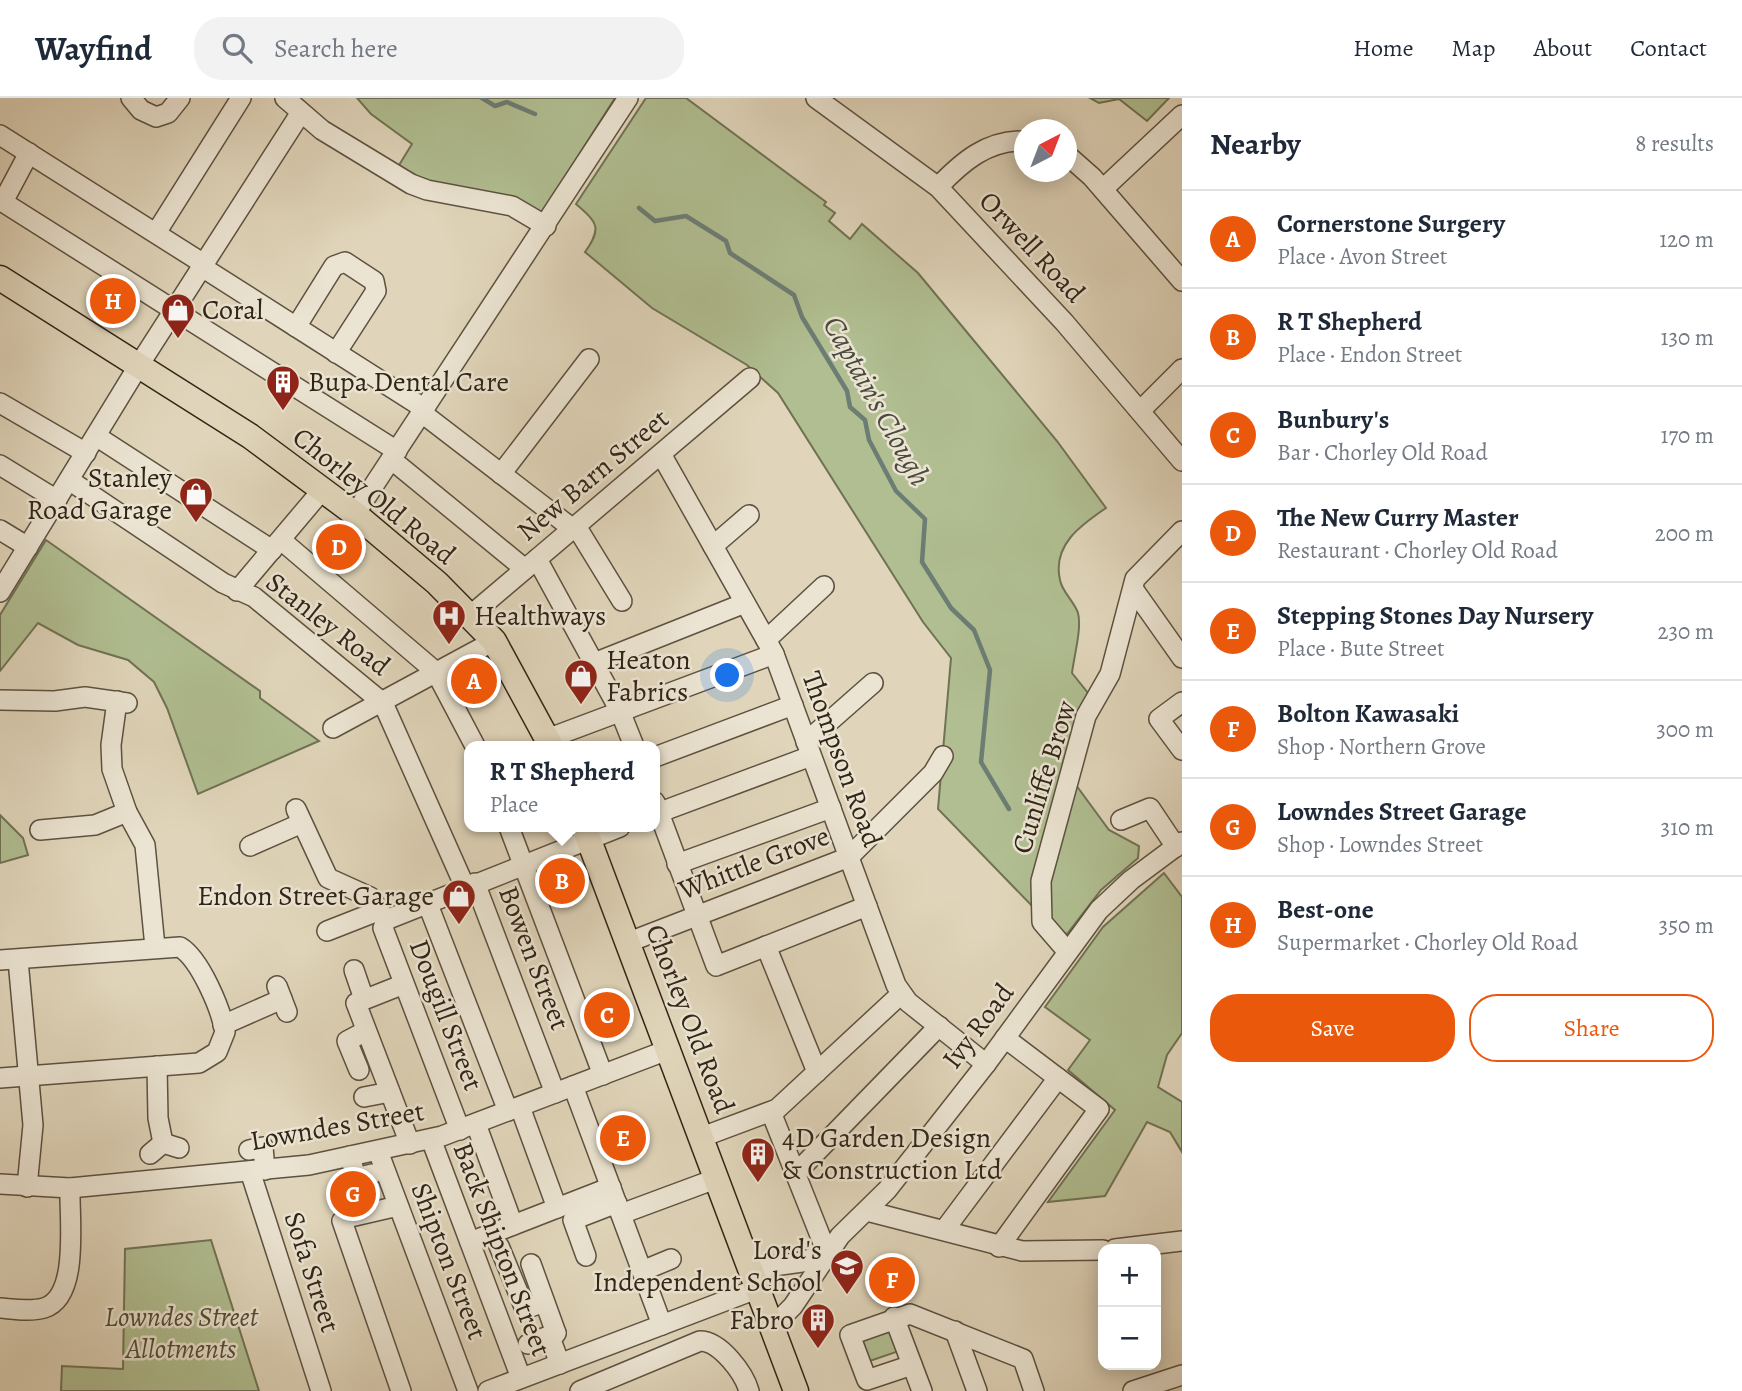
<!DOCTYPE html>
<html lang="en">
<head>
<meta charset="utf-8">
<style>
	:root { --surface:#fff; --page:#f2f2f3; --text:#1f2937; --muted:#747a83; --line:#e0e1e3; --accent:#ea580c }
	body { margin:0; font-family:Alegreya,serif; background:var(--page); color:var(--text) }
	.controls { position:absolute; right:21px; bottom:21px; display:grid; overflow:hidden; border-radius:14px; box-shadow:0 4px 18px #0003 }
	.controls button { width:63px; height:63px; display:grid; place-items:center; padding:0; border:0; border-bottom:2px solid var(--line); background:var(--surface); color:var(--text); font:35px sans-serif }
	.compass { position:absolute; left:1014px; top:21px; width:63px; height:63px; border-radius:50%; background:var(--surface); box-shadow:0 4px 18px #0003; rotate:42deg }
	.you { position:absolute; left:728px; top:578px; width:24px; height:24px; margin:-18px; border:5px solid #fff; border-radius:50%; background:#1a73e8; box-shadow:0 0 0 10px #1a73e833 }
	.badge { display:grid; place-items:center; width:46px; height:46px; border-radius:50%; background:var(--accent); color:#fff; font-size:23px; font-weight:700 }
	.pin { position:absolute; translate:-50% -50%; border:4px solid #fff; box-shadow:0 2px 7px #0006 }
	.popup { position:absolute; left:464px; top:643px; width:196px; height:91px; box-sizing:border-box; display:grid; place-content:center; border-radius:14px; background:var(--surface); filter:drop-shadow(0 2px 5px #0005); font-size:23px; white-space:nowrap; color:var(--muted) }
	.popup b { font-size:26px; color:var(--text) }
	.popup::after { content:''; position:absolute; left:50%; top:100%; margin-left:-14px; border:14px solid transparent; border-top-color:var(--surface) }
	.list { margin:0; padding:0; list-style:none }
	h2 { display:flex; justify-content:space-between; align-items:center; height:91px; margin:0; padding:0 28px; font-size:30px }
	h2 small { font-size:23px; font-weight:400; color:var(--muted) }
	.list li { display:grid; grid-template-columns:46px 1fr auto; gap:21px; align-items:center; box-sizing:border-box; height:98px; padding:0 28px; border-top:2px solid var(--line) }
	.list b { display:block; font-size:26px; white-space:nowrap }
	.list p { margin:0; font-size:23px; white-space:nowrap; color:var(--muted) }
	.list em { font-size:23px; font-style:normal; color:var(--muted) }
	.actions { display:flex; gap:14px; padding:21px 28px }
	.actions a { flex:1; padding:16px 0; border:2px solid var(--accent); border-radius:28px; text-align:center; font-size:24px; color:var(--accent) }
	.actions .main { background:var(--accent); color:#fff }
	.icon { flex:none; width:38px; height:38px; fill:none; stroke:currentColor; stroke-width:2; stroke-linecap:round; stroke-linejoin:round }
	.map { position:relative; flex:none; width:1182px; height:1293px; overflow:hidden }
	header { display:flex; align-items:center; gap:42px; box-sizing:border-box; height:98px; padding:0 35px; background:var(--surface); border-bottom:2px solid var(--line) }
	header strong { font-size:33px }
	nav { display:flex; gap:38px; margin-inline-start:auto; font-size:24px }
	.search { width:490px; height:63px; background:var(--page); display:flex; align-items:center; gap:18px; box-sizing:border-box; padding:0 24px; border-radius:28px; color:var(--muted); font-size:26px }
	main { display:flex }
	aside { flex:1; background:var(--surface) }
	.map>svg:first-child { display:block }
	.green { fill:#b0be91; stroke:#707254; stroke-width:2 }
	.lines { fill:none; stroke-linecap:round; stroke-linejoin:round }
	.stream { stroke:#6c7d74; stroke-width:4.5 }
	.minor-casing { stroke:#5d5140; stroke-width:22 }
	.major-casing { stroke:#312517; stroke-width:27 }
	.minor { stroke:#ebe4d2; stroke-width:19 }
	.major { stroke:#e0d5ba; stroke-width:24 }
	.labels { text-anchor:middle; dominant-baseline:central; stroke-width:5; stroke-linejoin:round; paint-order:stroke }
	.street-label { font-size:28px; fill:#312517; stroke:#ebe4d2 }
	.poi-label { font-size:28px; fill:#312517; stroke:#ebe4d2; text-anchor:start }
	.park-label { font-size:28px; font-style:italic; fill:#514b36; stroke:#ebe4d2 }
	.water-label { font-size:30px; font-style:italic; fill:#4a4a3e; stroke:#ebe4d2 }
</style>
</head>
<body>
<header>
<strong>Wayfind</strong>
<div class="search"><svg class="icon" aria-label="search" viewBox="0 0 24 24"><circle cx="10" cy="10" r="6"/><path d="M15 15l6 6"/></svg>Search here</div>
<nav><a>Home</a><a>Map</a><a>About</a><a>Contact</a></nav>
</header>
<main>
<div class="map">
<svg width="1182" height="1293" viewBox="0 0 1182 1293">
	<rect width="100%" height="100%" fill="#e0d5ba"/>
	<filter id="stains"><feTurbulence type="fractalNoise" baseFrequency=".00286" numOctaves="4"/><feColorMatrix values="0 0 0 0 .2 0 0 0 0 .09 0 0 0 0 .02 0 0 0 .5 -.17"/></filter>
	<radialGradient id="worn" r=".72"><stop offset=".6" stop-color="#630" stop-opacity="0"/><stop offset="1" stop-color="#630" stop-opacity=".3"/></radialGradient>
	<g class="green">
		<path d="M357,0H615L542,115L423,84L396,72L412,46L371,16Z"/>
		<path d="M646,0H686L826,104L824,107L835,115L829,123L850,141L862,126L918,175L1057,343L1106,410C1081,427 1052,447 1060,482C1062,494 1074,503 1078,515C1082,530 1074,558 1072,575L1092,600L1036,812L938,711L951,560L923,524L778,295L747,267L652,210L585,154C602,130 598,125 576,106Z"/>
		<path d="M1090,0H1169L1147,23L1119,1L1099,5Z"/>
		<path d="M46,442L260,593V600L319,643L198,696L167,610L154,584L128,562L78,547L38,525L0,573V517Z"/>
		<path d="M1076,687L1109,732L1139,748L1138,760L1101,792L1067,836L1050,830L1048,783Z"/>
		<path d="M0,717L23,740L28,757L0,765Z"/>
		<path d="M1164,775L1182,799V935L1167,957L1158,989L1182,1004V1054L1170,1034L1147,1024L1105,1098L1048,1104L1115,1012L1068,972L1090,942L1045,909L1103,829Z"/>
		<path d="M211,1142L259,1293H61L62,1268L123,1271L125,1151Z"/>
		<path d="M894,1219L905,1251L861,1266L851,1237Z"/>
	</g>
	<g class="lines">
		<g class="stream">
			<path d="M482,0L495,8L507,4L535,16"/>
			<path d="M639,110L655,123L686,118L726,143L730,155L794,197L802,219L847,293L850,309L865,322L869,342L896,393L925,421L922,464L951,510L974,532L990,572L981,664L1009,711"/>
		</g>
		<g class="minor-casing">
			<g id="minor">
				<path d="M131,0L141,12L156,19L168,15L180,0"/>
				<path d="M285,0L322,32L411,86L427,92L512,108L546,128"/>
				<path d="M816,0L938,89L1064,224L1182,363"/>
				<path d="M0,37L204,166"/>
				<path d="M29,55L5,100L6,106L397,353"/>
				<path d="M1066,56L1092,79L1182,183"/>
				<path d="M938,89C962,64 987,42 1024,43"/>
				<path d="M1103,91L1182,17"/>
				<path d="M156,135L241,0"/>
				<path d="M202,169L425,311"/>
				<path d="M296,229L334,168L345,164L374,183L376,193L336,255"/>
				<path d="M0,305L86,355"/>
				<path d="M1140,313L1182,271"/>
				<path d="M422,315L573,431"/>
				<path d="M96,338L272,452"/>
				<path d="M661,356L774,556L896,887L908,904L986,966"/>
				<path d="M392,362L525,471"/>
				<path d="M0,367L57,402"/>
				<path d="M501,376L589,261"/>
				<path d="M69,382L223,485L254,499L383,605L465,789"/>
				<path d="M355,416L628,0"/>
				<path d="M576,428L622,503"/>
				<path d="M0,432L28,449"/>
				<path d="M281,442L436,574L475,648"/>
				<path d="M713,448L749,417"/>
				<path d="M537,461L620,613L634,648"/>
				<path d="M1134,492L1182,560"/>
				<path d="M237,493L323,391"/>
				<path d="M0,494L139,267L300,16"/>
				<path d="M471,517L750,280"/>
				<path d="M766,542L824,488"/>
				<path d="M594,565L745,505"/>
				<path d="M0,602L55,603L85,599L127,605"/>
				<path d="M117,603L111,647L112,671L127,714L145,747L155,849"/>
				<path d="M1182,604L1159,621L1182,652"/>
				<path d="M333,630L494,543"/>
				<path d="M547,641L774,556"/>
				<path d="M806,644L873,585"/>
				<path d="M655,659L793,607"/>
				<path d="M655,704L716,868L867,808"/>
				<path d="M296,711L328,780L370,799L386,822"/>
				<path d="M655,716L811,658"/>
				<path d="M1121,722L1150,710L1176,749"/>
				<path d="M509,729L603,977"/>
				<path d="M40,732L95,727L127,714"/>
				<path d="M250,748L302,725"/>
				<path d="M677,766L831,710"/>
				<path d="M475,785L555,995"/>
				<path d="M427,804L508,1013"/>
				<path d="M386,822L620,729"/>
				<path d="M386,822L383,830L460,1032"/>
				<path d="M327,833L378,813"/>
				<path d="M629,844L849,759L933,675L943,658"/>
				<path d="M766,848L817,974"/>
				<path d="M1067,853L1042,824L1041,783L1086,618L1110,576L1135,481L1182,433"/>
				<path d="M0,862L180,849C200,861 221,911 225,934L217,954L199,965L0,980"/>
				<path d="M18,862L33,1027L27,1089"/>
				<path d="M354,872L364,901"/>
				<path d="M404,886L356,905L410,1046"/>
				<path d="M277,888L287,914"/>
				<path d="M223,927L282,901"/>
				<path d="M157,968L158,1020L163,1045"/>
				<path d="M359,972L347,943L366,933"/>
				<path d="M573,988L662,1227"/>
				<path d="M364,999L390,994"/>
				<path d="M520,1009L557,1110"/>
				<path d="M476,1026L513,1127"/>
				<path d="M702,1039L777,1011L901,896"/>
				<path d="M431,1041L521,1280"/>
				<path d="M249,1052L263,1049L265,1072"/>
				<path d="M378,1053L468,1293"/>
				<path d="M150,1056L163,1045L179,1050"/>
				<path d="M350,1058L356,1080L372,1076"/>
				<path d="M250,1073L321,1293"/>
				<path d="M796,1075L939,928"/>
				<path d="M0,1086L70,1090L309,1067L442,1038L670,951"/>
				<path d="M398,1108L346,1120L342,1123L401,1293"/>
				<path d="M867,1113L1022,1153L1103,1152"/>
				<path d="M621,1116L718,1080"/>
				<path d="M945,1131L1058,980"/>
				<path d="M470,1144L611,1089"/>
				<path d="M499,1148L525,1211L544,1204"/>
				<path d="M999,1149L1099,1011L1005,940"/>
				<path d="M1115,1151L1182,1143"/>
				<path d="M586,1158L573,1122L617,1105"/>
				<path d="M531,1166L556,1235L551,1242L560,1266"/>
				<path d="M752,1171L802,1164L827,1155L771,1014"/>
				<path d="M642,1173L671,1161"/>
				<path d="M0,1210C13,1211 30,1214 44,1210C80,1199 69,1121 70,1090"/>
				<path d="M894,1219L922,1293"/>
				<path d="M773,1228L793,1208L840,1138L887,1092L986,966L1099,812L1131,782L1182,744"/>
				<path d="M955,1233L977,1293"/>
				<path d="M528,1246L556,1235"/>
				<path d="M912,1267L867,1282L850,1237L910,1216L1023,1261L1034,1293"/>
				<path d="M488,1293L759,1190"/>
				<path d="M580,1293L700,1243C720,1243 744,1275 749,1293"/>
				<path d="M1133,1293L1182,1277"/>
			</g>
		</g>
		<g class="major-casing">
			<g id="major">
				<path d="M0,180L250,338L355,416L437,485L494,543L551,648"/>
				<path d="M584,729L796,1293"/>
			</g>
		</g>
		<use href="#minor" class="minor"/>
		<use href="#major" class="major"/>
	</g>
	<defs>
		<g id="shop-pin" transform="scale(1.75)"><path d="M0 17L-7.5 6A9.5 9.5 0 1 1 7.5 6Z" fill="#8f2418" stroke="#ebe4d2"/><path d="M-5-2.5h2.3a2.7 3.5 0 0 1 5.4 0H5L5.5 6h-11ZM-1.5-2.5h3a1.5 2.3 0 0 0-3 0Z" fill="#fff"/></g>
		<g id="building-pin" transform="scale(1.75)"><path d="M0 17L-7.5 6A9.5 9.5 0 1 1 7.5 6Z" fill="#8f2418" stroke="#ebe4d2"/><path d="M-4-6H4V6H1V3H-1V6H-4ZM-2.5-4.3h1.7v1.8h-1.7ZM.8-4.3h1.7v1.8H.8ZM-2.5-1h1.7V.8h-1.7ZM.8-1h1.7V.8H.8Z" fill="#fff"/></g>
		<g id="hospital-pin" transform="scale(1.75)"><path d="M0 17L-7.5 6A9.5 9.5 0 1 1 7.5 6Z" fill="#8f2418" stroke="#ebe4d2"/><path d="M-5-5h3v3.5h4V-5h3V5h-3V1.5h-4V5h-3Z" fill="#fff"/></g>
		<g id="school-pin" transform="scale(1.75)"><path d="M0 17L-7.5 6A9.5 9.5 0 1 1 7.5 6Z" fill="#8f2418" stroke="#ebe4d2"/><path d="M0-5L7-2L0 1L-7-2ZM-4 1L0 2.5L4 1V4Q0 6-4 4Z" fill="#fff"/></g>
	</defs>
	<g fill-rule="evenodd">
		<use href="#shop-pin" x="178" y="212"/>
		<use href="#building-pin" x="283" y="284"/>
		<use href="#shop-pin" x="196" y="396"/>
		<use href="#hospital-pin" x="449" y="518"/>
		<use href="#shop-pin" x="581" y="578"/>
		<use href="#shop-pin" x="459" y="798"/>
		<use href="#building-pin" x="758" y="1056"/>
		<use href="#school-pin" x="847" y="1168"/>
		<use href="#building-pin" x="818" y="1222"/>
	</g>
	<g class="labels">
		<g class="street-label">
			<text transform="translate(1032 149) rotate(47)">Orwell Road</text>
			<text transform="translate(593 377) rotate(-40)">New Barn Street</text>
			<text transform="translate(374 398) rotate(39)">Chorley Old Road</text>
			<text transform="translate(328 526) rotate(38)">Stanley Road</text>
			<text transform="translate(842 661) rotate(70)">Thompson Road</text>
			<text transform="translate(1044 679) rotate(-73)">Cunliffe Brow</text>
			<text transform="translate(754 765) rotate(-21)">Whittle Grove</text>
			<text transform="translate(534 860) rotate(69)">Bowen Street</text>
			<text transform="translate(446 917) rotate(69)">Dougill Street</text>
			<text transform="translate(690 921) rotate(69)">Chorley Old Road</text>
			<text transform="translate(978 928) rotate(-53)">Ivy Road</text>
			<text transform="translate(337 1028) rotate(-10)">Lowndes Street</text>
			<text transform="translate(502 1151) rotate(69)">Back Shipton Street</text>
			<text transform="translate(449 1163) rotate(69)">Shipton Street</text>
			<text transform="translate(312 1174) rotate(72)">Sofa Street</text>
		</g>
		<g class="poi-label">
			<text x="202" y="212">Coral</text>
			<text x="308" y="284">Bupa Dental Care</text>
			<text x="172" y="380" text-anchor="end">Stanley<tspan x="172" dy="32">Road Garage</tspan></text>
			<text x="474" y="518">Healthways</text>
			<text x="606" y="562">Heaton<tspan x="606" dy="32">Fabrics</tspan></text>
			<text x="434" y="798" text-anchor="end">Endon Street Garage</text>
			<text x="782" y="1040">4D Garden Design<tspan x="782" dy="32">&amp; Construction Ltd</tspan></text>
			<text x="822" y="1152" text-anchor="end">Lord's<tspan x="822" dy="32">Independent School</tspan></text>
			<text x="794" y="1222" text-anchor="end">Fabro</text>
		</g>
		<g class="park-label">
			<text x="181" y="1219">Lowndes Street<tspan x="181" dy="32">Allotments</tspan></text>
		</g>
		<g class="water-label">
			<text transform="translate(877 303) rotate(61)">Captain's Clough</text>
		</g>
	</g>
	<rect width="100%" height="100%" filter="url(#stains)"/>
	<rect width="100%" height="100%" fill="url(#worn)"/>
</svg>
<div class="controls">
<button>+</button>
<button>−</button>
</div>
<svg class="compass" viewBox="-18 -18 36 36"><path d="M0-13l5 13h-10z" fill="#e53935"/><path d="M0 13l5-13h-10z" fill="#747a83"/></svg>
<div class="you"></div>
<div class="pin badge" style="left:474px;top:583px">A</div>
<div class="pin badge" style="left:562px;top:783px">B</div>
<div class="popup"><b>R T Shepherd</b>Place</div>
<div class="pin badge" style="left:607px;top:917px">C</div>
<div class="pin badge" style="left:339px;top:449px">D</div>
<div class="pin badge" style="left:623px;top:1040px">E</div>
<div class="pin badge" style="left:892px;top:1182px">F</div>
<div class="pin badge" style="left:353px;top:1096px">G</div>
<div class="pin badge" style="left:113px;top:203px">H</div>
</div>
<aside>
<h2>Nearby<small>8 results</small></h2>
<ul class="list">
<li><span class="badge">A</span><div><b>Cornerstone Surgery</b><p>Place · Avon Street</p></div><em>120 m</em></li>
<li><span class="badge">B</span><div><b>R T Shepherd</b><p>Place · Endon Street</p></div><em>130 m</em></li>
<li><span class="badge">C</span><div><b>Bunbury's</b><p>Bar · Chorley Old Road</p></div><em>170 m</em></li>
<li><span class="badge">D</span><div><b>The New Curry Master</b><p>Restaurant · Chorley Old Road</p></div><em>200 m</em></li>
<li><span class="badge">E</span><div><b>Stepping Stones Day Nursery</b><p>Place · Bute Street</p></div><em>230 m</em></li>
<li><span class="badge">F</span><div><b>Bolton Kawasaki</b><p>Shop · Northern Grove</p></div><em>300 m</em></li>
<li><span class="badge">G</span><div><b>Lowndes Street Garage</b><p>Shop · Lowndes Street</p></div><em>310 m</em></li>
<li><span class="badge">H</span><div><b>Best-one</b><p>Supermarket · Chorley Old Road</p></div><em>350 m</em></li>
</ul>
<div class="actions"><a class="main">Save</a><a>Share</a></div>
</aside>
</main>
</body>
</html>
